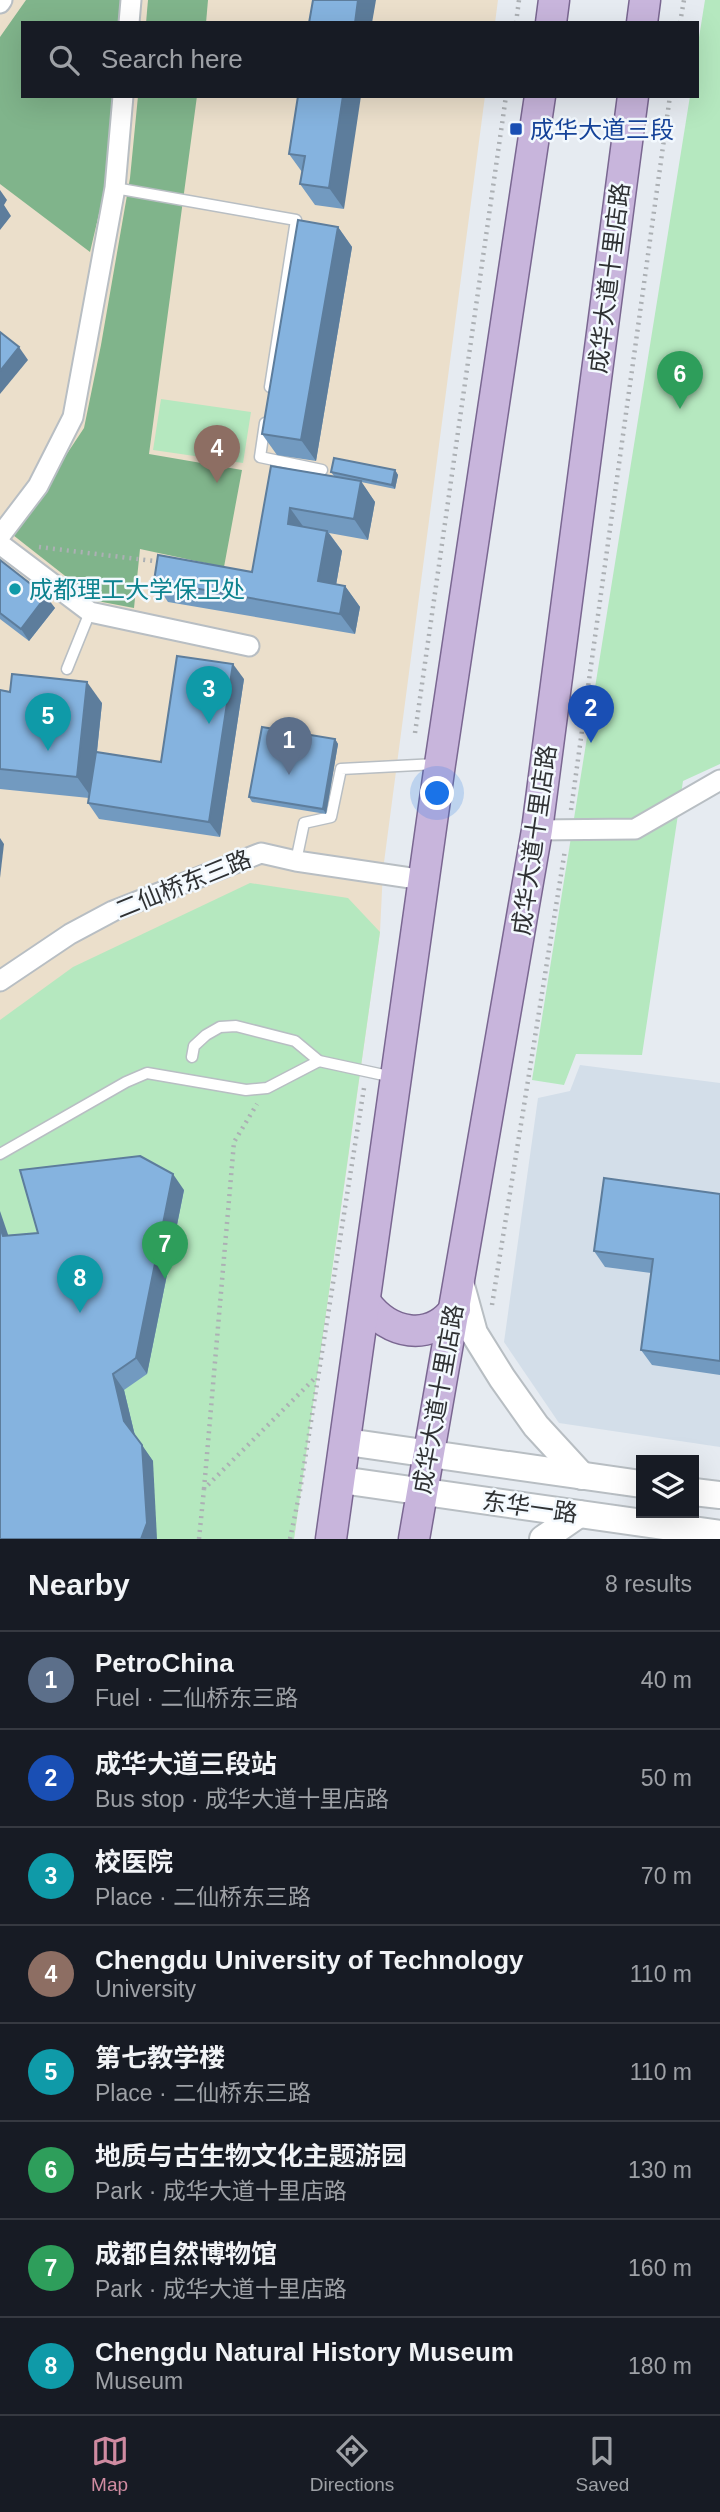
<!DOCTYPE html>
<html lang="en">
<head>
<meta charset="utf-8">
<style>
	:root { --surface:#171b24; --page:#242831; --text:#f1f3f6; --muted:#9ea1a6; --line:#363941; --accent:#cf8ba1 }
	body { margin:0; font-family:Arial,"Noto Sans SC",sans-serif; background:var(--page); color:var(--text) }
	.controls { position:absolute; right:21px; bottom:21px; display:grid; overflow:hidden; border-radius:0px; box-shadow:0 7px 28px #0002 }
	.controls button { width:63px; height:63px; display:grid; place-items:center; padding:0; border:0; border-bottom:2px solid var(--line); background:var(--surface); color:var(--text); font:35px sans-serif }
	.you { position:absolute; left:438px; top:794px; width:24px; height:24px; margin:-18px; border:5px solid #fff; border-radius:50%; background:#1a73e8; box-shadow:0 0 0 10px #1a73e833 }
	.badge { display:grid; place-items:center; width:46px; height:46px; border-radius:50%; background:var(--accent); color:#fff; font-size:23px; font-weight:700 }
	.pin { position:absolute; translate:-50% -58px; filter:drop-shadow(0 2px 4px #0008) }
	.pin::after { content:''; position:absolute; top:37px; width:24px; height:21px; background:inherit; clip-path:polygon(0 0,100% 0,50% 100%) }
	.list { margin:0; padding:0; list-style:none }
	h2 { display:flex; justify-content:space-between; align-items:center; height:91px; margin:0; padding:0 28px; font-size:30px }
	h2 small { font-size:23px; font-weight:400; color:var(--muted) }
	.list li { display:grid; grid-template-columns:46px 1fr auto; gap:21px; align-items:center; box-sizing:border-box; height:98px; padding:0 28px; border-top:2px solid var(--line) }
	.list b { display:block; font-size:26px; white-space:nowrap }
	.list p { margin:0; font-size:23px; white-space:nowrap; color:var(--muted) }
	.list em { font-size:23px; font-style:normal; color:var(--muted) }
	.icon { flex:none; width:38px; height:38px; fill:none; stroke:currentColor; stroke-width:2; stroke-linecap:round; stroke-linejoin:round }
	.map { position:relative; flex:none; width:720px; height:1539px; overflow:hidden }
	.search { position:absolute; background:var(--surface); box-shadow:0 7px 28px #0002; left:21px; right:21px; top:21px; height:77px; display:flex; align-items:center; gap:18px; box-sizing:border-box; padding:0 24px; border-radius:0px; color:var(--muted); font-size:26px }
	.sheet { height:875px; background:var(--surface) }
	nav { display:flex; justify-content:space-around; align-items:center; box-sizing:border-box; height:98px; border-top:2px solid var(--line); background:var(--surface); font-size:19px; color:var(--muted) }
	nav a { display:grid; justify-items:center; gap:4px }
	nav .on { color:var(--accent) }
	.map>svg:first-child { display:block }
	.built { fill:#d3dee9 }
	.education { fill:#ebdfcb }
	.green { fill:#b5e8bf }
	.forest { fill:#80b48b }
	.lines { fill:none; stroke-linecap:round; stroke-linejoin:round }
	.lane-casing { stroke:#b8bec3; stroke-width:13 }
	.street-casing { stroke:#b8bec3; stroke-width:23 }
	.secondary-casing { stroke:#b8bec3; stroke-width:30 }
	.primary-casing { stroke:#7a6791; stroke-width:33 }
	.path { stroke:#acb0b4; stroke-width:4.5; stroke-dasharray:2 5; stroke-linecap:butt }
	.lane { stroke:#fff; stroke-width:10 }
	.street { stroke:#fff; stroke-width:19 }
	.secondary { stroke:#fff; stroke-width:26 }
	.primary { stroke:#c8b5dc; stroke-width:30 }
	.wall { fill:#729ac0 }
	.shaded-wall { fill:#5d7d9c }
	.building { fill:#85b3df; stroke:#5d7d9c; stroke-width:2 }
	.transit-dot { fill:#1a4fb4; stroke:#f3f9fe; stroke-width:2.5 }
	.culture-dot { fill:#0f9aa8; stroke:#f3f9fe; stroke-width:2.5 }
	.labels { text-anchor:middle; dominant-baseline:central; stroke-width:5; stroke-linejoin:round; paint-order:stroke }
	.transit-label { font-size:24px; fill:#164399; stroke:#f3f9fe; text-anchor:start }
	.street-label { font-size:24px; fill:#2f3133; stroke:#f3f9fe }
	.culture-label { font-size:24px; fill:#0d838f; stroke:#f3f9fe; text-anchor:start }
</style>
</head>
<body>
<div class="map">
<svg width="720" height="1539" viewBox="0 0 720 1539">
	<rect width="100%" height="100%" fill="#e6ebf1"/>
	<path class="built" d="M580,1065L720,1083V1447L559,1423L504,1342L538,1098L570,1091Z"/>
	<path class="education" d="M0,0H498L495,23H23V96H485L383,870L380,932L294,1539H0Z"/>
	<g class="green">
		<path d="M705,0H720V764L683,781L642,1055L576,1054L564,1085L532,1080L690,96H697V50Z"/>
		<path d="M161,399L251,412L243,463L153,450Z"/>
		<path d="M250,883L348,898L380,932L294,1539H0V1020L73,967Z"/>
	</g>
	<g class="forest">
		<path d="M26,0H124L121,23H23V96H114L106,184L90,252L0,184V37Z"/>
		<path d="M148,0H208L206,23H146Z"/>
		<path d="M138,96H197L149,454L242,470L224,567L140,549L134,608L97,601L13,535L84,428L101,345L130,178Z"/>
	</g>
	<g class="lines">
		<g class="lane-casing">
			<g id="lane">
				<path d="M115,188L296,220L270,387"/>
				<path d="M265,423L260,457L322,470"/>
				<path d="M67,669L90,612"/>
				<path d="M296,861L304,823L331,817L341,769L436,764"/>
				<path d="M192,1057L194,1046L206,1035L220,1027L236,1026L295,1041L319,1061L393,1077"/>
				<path d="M0,1154L126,1082L147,1073L246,1090L267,1088L319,1061"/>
			</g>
		</g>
		<g class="street-casing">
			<g id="street">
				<path d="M0,3L2,0"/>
				<path d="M129,23L131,0"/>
				<path d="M0,536L38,486L73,417L115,188L123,96"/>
				<path d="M0,544L90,612L249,646"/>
				<path d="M537,830L635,829L720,780"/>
				<path d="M0,981L70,934L113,911L261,853L296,861L424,880"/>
			</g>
		</g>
		<g class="secondary-casing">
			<g id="secondary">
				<path d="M460,1282L474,1333L502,1378L536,1426L582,1476"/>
				<path d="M347,1442L641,1484"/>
				<path d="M341,1480L720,1534"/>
				<path d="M694,1492L720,1495"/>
				<path d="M543,1539L579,1514"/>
			</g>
		</g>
		<g class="primary-casing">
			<g id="primary">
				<path d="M551,23L554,0"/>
				<path d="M642,23L645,0"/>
				<path d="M366,1303C389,1334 430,1343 455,1309"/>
				<path d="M331,1539L440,764L540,96"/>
				<path d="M414,1539L537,830L633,96"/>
			</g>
		</g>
		<g class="path">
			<path d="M516,23L519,0"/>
			<path d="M680,23L684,0"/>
			<path d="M39,547L162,562"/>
			<path d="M415,733L506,96"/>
			<path d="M571,810L670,96"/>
			<path d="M492,1305L565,850"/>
			<path d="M204,1489L234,1142L257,1104"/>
			<path d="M199,1539L204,1489L316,1377"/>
			<path d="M290,1539L300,1491L364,1088"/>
		</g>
		<use href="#lane" class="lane"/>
		<use href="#street" class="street"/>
		<use href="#secondary" class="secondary"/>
		<use href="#primary" class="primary"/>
	</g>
	<g class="wall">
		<path d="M298,96L344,209L315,205L300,184L302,172L289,154Z"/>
		<path d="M338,227L352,247L316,461L277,455L262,434Z"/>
		<path d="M271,466L334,476L331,472L395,470L398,475L395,489L361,482L375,502L368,540L329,533L342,551L336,585L345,586L360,607L355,634L168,602L154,581L252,572Z"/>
		<path d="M0,560L55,608L29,641L0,619Z"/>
		<path d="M244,679L220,837L99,819L88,803L89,798L0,789V690L102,703L97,752L161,762Z"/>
		<path d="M335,739L338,744L326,814L252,802L249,797Z"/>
		<path d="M184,1190L147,1374L124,1390L135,1436L153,1461L0,1539L9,1235L38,1233Z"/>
		<path d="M720,1194V1375L652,1365L641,1350L651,1273L605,1267L594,1251Z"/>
	</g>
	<g class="shaded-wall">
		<path d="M358,0H376L372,23H355Z"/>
		<path d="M343,96H361L344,209L329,188Z"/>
		<path d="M0,190L7,200L4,205L11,216L0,230Z"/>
		<path d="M338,227L352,247L316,461L301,440Z"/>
		<path d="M19,347L28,360L0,394V371Z"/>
		<path d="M395,470L398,475L395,489L392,485Z"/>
		<path d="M361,481L375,502L368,540L354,519Z"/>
		<path d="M290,508L305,529L288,524Z"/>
		<path d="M327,531L342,551L333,602L318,581Z"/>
		<path d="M345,586L360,607L355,634L340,614Z"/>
		<path d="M46,596L55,608L29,641L21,629Z"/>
		<path d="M233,664L244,679L220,837L209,822Z"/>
		<path d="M87,682L102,703L92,798L77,777Z"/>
		<path d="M335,739L338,744L326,814L323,809Z"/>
		<path d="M0,838L4,844L0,878Z"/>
		<path d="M173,1174L184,1190L147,1374L136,1358Z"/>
		<path d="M0,1211L14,1252L3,1236L0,1227Z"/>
		<path d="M113,1374L124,1390L135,1436L124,1421Z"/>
		<path d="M142,1445L153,1461L157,1539H141Z"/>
	</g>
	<g class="building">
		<path d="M313,0H358L355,23H309Z"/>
		<path d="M298,96H343L329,188L300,184L305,156L289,154Z"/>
		<path d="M298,220L338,227L301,440L262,434Z"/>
		<path d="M0,332L19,347L0,371Z"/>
		<path d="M334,458L395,470L392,485L331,472Z"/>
		<path d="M271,466L361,481L354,519L290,508L288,524L327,531L318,581L345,586L340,614L154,581L158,555L252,572Z"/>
		<path d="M0,560L46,596L21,629L0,613Z"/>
		<path d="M177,656L233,664L209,822L88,803L96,752L161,762Z"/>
		<path d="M12,674L87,682L77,777L0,769V690L10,692Z"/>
		<path d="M262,727L335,739L323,809L249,797Z"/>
		<path d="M140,1156L173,1174L136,1358L113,1374L124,1421L142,1445L147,1523L141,1539H0V1227L3,1236L38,1233L20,1170Z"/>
		<path d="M604,1178L720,1194V1361L641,1350L653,1259L594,1251Z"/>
	</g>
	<rect class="transit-dot" x="509" y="122" width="14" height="14" rx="3.5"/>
	<circle class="culture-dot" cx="15" cy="589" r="7"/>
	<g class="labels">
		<g class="transit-label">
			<text x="530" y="129">成华大道三段</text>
		</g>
		<g class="street-label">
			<text transform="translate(609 278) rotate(-83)">成华大道十里店路</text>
			<text transform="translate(534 840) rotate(-82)">成华大道十里店路</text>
			<text transform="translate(183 884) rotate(-22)">二仙桥东三路</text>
			<text transform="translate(438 1399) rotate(-80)">成华大道十里店路</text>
			<text transform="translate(530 1507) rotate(8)">东华一路</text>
		</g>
		<g class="culture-label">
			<text x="29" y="589">成都理工大学保卫处</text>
		</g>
	</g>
</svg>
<div class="controls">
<button><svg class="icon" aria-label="layers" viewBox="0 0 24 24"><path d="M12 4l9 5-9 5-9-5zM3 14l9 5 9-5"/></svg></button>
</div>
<div class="you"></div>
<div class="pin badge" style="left:289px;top:775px;background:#5c6f8a">1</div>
<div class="pin badge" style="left:591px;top:743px;background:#1a4fb4">2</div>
<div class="pin badge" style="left:209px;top:724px;background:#0f9aa8">3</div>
<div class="pin badge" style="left:217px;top:483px;background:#8d6e63">4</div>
<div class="pin badge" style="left:48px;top:751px;background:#0f9aa8">5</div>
<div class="pin badge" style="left:680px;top:409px;background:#2e9e5b">6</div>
<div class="pin badge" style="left:165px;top:1279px;background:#2e9e5b">7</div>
<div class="pin badge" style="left:80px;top:1313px;background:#0f9aa8">8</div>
<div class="search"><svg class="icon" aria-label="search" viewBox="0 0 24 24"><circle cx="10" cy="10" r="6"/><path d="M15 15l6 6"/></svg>Search here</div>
</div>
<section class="sheet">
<h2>Nearby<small>8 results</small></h2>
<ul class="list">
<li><span class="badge" style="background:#5c6f8a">1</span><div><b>PetroChina</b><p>Fuel · 二仙桥东三路</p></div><em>40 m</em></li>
<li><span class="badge" style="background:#1a4fb4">2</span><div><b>成华大道三段站</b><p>Bus stop · 成华大道十里店路</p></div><em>50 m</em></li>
<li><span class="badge" style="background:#0f9aa8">3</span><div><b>校医院</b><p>Place · 二仙桥东三路</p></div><em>70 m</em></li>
<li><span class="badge" style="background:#8d6e63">4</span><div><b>Chengdu University of Technology</b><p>University</p></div><em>110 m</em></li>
<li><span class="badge" style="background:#0f9aa8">5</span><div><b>第七教学楼</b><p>Place · 二仙桥东三路</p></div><em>110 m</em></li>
<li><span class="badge" style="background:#2e9e5b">6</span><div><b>地质与古生物文化主题游园</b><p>Park · 成华大道十里店路</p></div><em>130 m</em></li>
<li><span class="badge" style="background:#2e9e5b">7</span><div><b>成都自然博物馆</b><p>Park · 成华大道十里店路</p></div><em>160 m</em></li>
<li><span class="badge" style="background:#0f9aa8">8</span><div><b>Chengdu Natural History Museum</b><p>Museum</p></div><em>180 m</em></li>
</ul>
</section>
<nav>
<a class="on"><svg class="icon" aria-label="map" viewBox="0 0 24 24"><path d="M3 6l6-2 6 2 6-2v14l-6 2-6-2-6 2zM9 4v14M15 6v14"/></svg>Map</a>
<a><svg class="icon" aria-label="directions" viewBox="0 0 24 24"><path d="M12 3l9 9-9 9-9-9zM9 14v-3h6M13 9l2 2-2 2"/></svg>Directions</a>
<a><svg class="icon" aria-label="saved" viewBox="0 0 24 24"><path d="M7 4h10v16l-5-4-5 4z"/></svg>Saved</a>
</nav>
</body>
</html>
